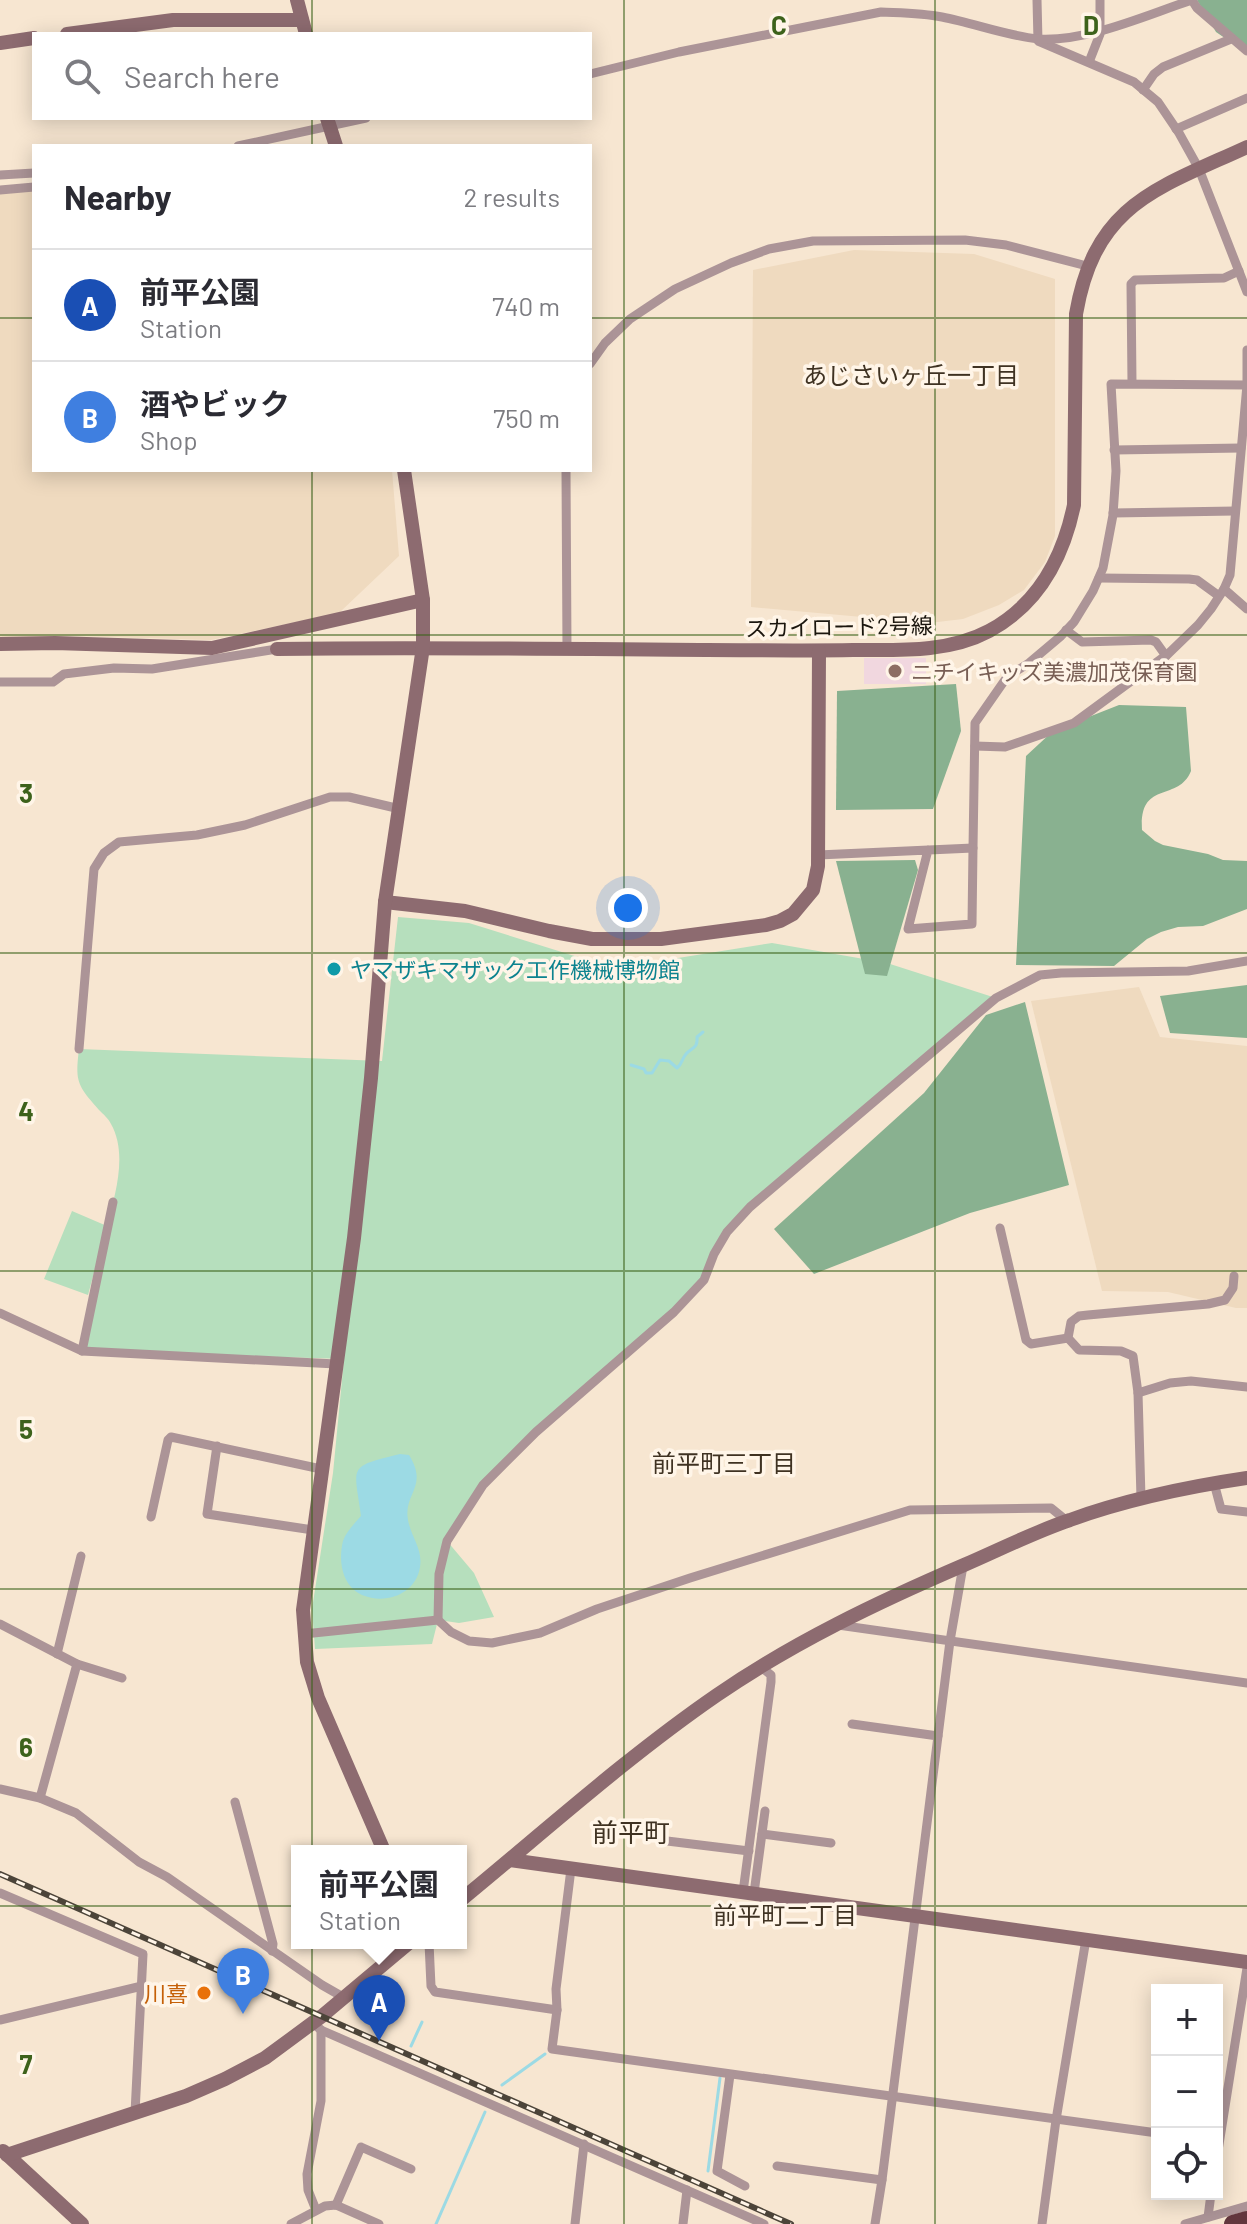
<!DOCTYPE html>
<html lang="en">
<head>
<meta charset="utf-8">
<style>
	:root { --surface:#fff; --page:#f7f7f7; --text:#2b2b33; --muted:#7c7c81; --line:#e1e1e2; --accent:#3d621b }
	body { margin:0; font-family:Barlow,"Noto Sans JP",sans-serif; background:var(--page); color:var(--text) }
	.controls { position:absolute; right:24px; bottom:24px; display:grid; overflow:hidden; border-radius:0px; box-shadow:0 4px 20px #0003 }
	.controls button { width:72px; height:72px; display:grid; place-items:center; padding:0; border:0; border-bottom:2px solid var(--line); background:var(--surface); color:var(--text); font:40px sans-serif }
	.you { position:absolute; left:628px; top:908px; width:28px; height:28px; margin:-20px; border:6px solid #fff; border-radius:50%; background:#1a73e8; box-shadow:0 0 0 12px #1a73e833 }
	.badge { display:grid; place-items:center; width:52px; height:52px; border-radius:50%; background:var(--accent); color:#fff; font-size:26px; font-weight:700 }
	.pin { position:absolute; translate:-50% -66px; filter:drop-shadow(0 2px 4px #0008) }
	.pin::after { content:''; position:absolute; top:42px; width:28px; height:24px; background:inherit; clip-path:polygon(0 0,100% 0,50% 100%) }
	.popup { position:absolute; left:291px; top:1845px; width:176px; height:104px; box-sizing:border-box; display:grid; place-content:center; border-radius:0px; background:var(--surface); filter:drop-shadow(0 2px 6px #0005); font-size:26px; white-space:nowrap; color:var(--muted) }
	.popup b { font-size:30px; color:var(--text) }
	.popup::after { content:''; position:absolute; left:50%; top:100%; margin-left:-16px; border:16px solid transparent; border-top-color:var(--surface) }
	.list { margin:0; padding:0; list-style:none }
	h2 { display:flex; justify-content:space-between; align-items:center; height:104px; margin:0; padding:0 32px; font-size:34px }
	h2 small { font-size:26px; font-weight:400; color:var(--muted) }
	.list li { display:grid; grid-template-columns:52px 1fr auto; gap:24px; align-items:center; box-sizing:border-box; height:112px; padding:0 32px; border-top:2px solid var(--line) }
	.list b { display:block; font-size:30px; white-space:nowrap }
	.list p { margin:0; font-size:26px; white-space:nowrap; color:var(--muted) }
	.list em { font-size:26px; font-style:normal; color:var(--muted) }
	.icon { flex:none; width:44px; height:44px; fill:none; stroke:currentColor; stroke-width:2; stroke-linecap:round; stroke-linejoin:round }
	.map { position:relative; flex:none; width:1247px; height:2224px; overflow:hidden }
	.search { position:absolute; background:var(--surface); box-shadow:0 4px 20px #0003; left:32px; top:32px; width:560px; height:88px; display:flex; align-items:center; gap:20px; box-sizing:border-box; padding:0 28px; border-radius:0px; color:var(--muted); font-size:30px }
	.panel { position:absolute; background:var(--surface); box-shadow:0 4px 20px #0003; left:32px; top:144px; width:560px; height:328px; border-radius:0px }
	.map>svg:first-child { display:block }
	.built { fill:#efdabf }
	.education { fill:#f1d7df }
	.green { fill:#b6dfbd }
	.forest { fill:#89b190 }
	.water { fill:#9cdae4 }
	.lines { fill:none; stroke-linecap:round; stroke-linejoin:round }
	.stream { stroke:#9cdae4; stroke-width:3 }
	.street { stroke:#ac9497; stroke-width:9 }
	.secondary { stroke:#8d6b70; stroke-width:14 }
	.highway { stroke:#62363d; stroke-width:18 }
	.rail-casing { stroke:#4c4439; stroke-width:6 }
	.rail { stroke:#fff5e8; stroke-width:3; stroke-dasharray:9; stroke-linecap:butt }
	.grid { fill:none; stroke:#3d621b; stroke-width:2; stroke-opacity:0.55 }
	.education-dot { fill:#8d6e63; stroke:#fff5e8; stroke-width:3 }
	.culture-dot { fill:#0f9aa8; stroke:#fff5e8; stroke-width:3 }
	.food-dot { fill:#e8710a; stroke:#fff5e8; stroke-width:3 }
	.labels { text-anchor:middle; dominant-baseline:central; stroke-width:7; stroke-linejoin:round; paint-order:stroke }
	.street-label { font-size:22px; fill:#1b160e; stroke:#fff5e8 }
	.education-label { font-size:22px; fill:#785e54; stroke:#fff5e8; text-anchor:start }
	.culture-label { font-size:22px; fill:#0d838f; stroke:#fff5e8; text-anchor:start }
	.food-label { font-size:22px; fill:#c56008; stroke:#fff5e8; text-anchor:end }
	.neighbourhood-label { font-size:24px; fill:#3f3222; stroke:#fff5e8 }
	.quarter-label { font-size:26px; fill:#3f3222; stroke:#fff5e8 }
	.grid-label { font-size:26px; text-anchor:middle; font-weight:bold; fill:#3d621b; stroke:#fff5e8; stroke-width:7; stroke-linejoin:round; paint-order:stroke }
</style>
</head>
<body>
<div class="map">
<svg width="1247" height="2224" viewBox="0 0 1247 2224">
	<rect width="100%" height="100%" fill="#f7e6d1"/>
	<g class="built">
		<path d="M34,190V470H392L399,556L339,613L211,640L72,636L0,639V193Z"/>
		<path d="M854,250L974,254L1055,279V536L1045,562L1024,590L999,605L963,619L929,623L751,607L753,270Z"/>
		<path d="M1139,987L1160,1037L1247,1046V1308H1236L1168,1292L1102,1291L1031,1001Z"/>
	</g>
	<rect class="education" x="864" y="658" width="62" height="26"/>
	<path class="green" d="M398,917L469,923L597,963L653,962L772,943L887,963L996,998L727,1232L704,1280L483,1485L447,1541L474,1573L494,1617L459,1623L438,1620L432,1644L315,1649L312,1609L333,1473L344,1359L82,1351L106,1228L88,1295L44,1279L72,1211L107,1226C115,1195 128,1154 111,1124C109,1119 103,1114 99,1110C77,1085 75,1082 79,1049L382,1061Z"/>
	<g class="forest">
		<path d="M1197,0H1247V53L1216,32Z"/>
		<path d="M956,684L961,731L933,809L836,810L837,691Z"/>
		<path d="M1119,705L1186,707L1191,771C1178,803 1139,779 1142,830L1155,841L1163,845L1208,854L1223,860L1247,861V909L1203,926L1178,927L1161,932L1147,939L1114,966L1016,965L1026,756L1053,731Z"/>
		<path d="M915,860L918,870L887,976L865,974L836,861Z"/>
		<path d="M1247,985V1038L1170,1033L1160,996Z"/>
		<path d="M1025,1002L1069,1185L970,1213L814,1274L774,1229L924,1093L986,1015Z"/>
	</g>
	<path class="water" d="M400,1454L409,1455C429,1487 403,1493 408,1520C411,1537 423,1549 420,1567C416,1594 386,1605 362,1595C342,1586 338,1561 343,1541C346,1532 355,1523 361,1516C354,1465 347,1467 400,1454Z"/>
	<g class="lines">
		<g class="stream">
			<path d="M631,1065L644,1069L646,1073H652L660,1060L669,1061L677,1068C683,1063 681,1060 686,1054C692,1047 698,1049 697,1037L703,1032"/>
			<path d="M411,2046L422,2022"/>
			<path d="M502,2085L545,2054"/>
			<path d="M708,2171L720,2078"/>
			<path d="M436,2224L485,2112"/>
		</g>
		<g class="street">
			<path d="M1037,0L1038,41L1134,82L1158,102L1179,133L1199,169L1247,292"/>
			<path d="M1192,0L1197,8L1247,51"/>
			<path d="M1089,62L1100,34V0"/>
			<path d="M590,74L679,52L881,12C902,13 922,13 942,17C973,23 1008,36 1038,39C1088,42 1146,15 1192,0"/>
			<path d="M1143,90L1154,74L1163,67L1231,39"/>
			<path d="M1176,129L1247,98"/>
			<path d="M238,146L366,118"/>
			<path d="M0,175L34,173"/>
			<path d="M0,190L34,187"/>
			<path d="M590,364L605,343L630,319L675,289L731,263L769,249L813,241L965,240L1006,245L1087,266"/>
			<path d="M1132,383L1131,284L1135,280L1224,278L1239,271"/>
			<path d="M1114,450L1241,448"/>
			<path d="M566,470L567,649"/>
			<path d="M1113,513L1235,511"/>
			<path d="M1099,578L1189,579L1197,580L1219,596"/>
			<path d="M1224,589L1247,609"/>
			<path d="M1066,630L1082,642L1151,640L1156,642L1166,656"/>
			<path d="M0,682H53L64,674L114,668L152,669L277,649"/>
			<path d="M975,746L1005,747L1074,723L1168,654L1198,625L1211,609L1224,589L1230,575L1247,385V350"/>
			<path d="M973,848L975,723L1007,677L1029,663L1061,636L1074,622L1093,591L1103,568L1113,515L1116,471L1111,384L1247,385"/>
			<path d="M818,855L973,848L972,924L908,929L928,850"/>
			<path d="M79,1049L94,869L104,853L119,842L197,835L245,825L330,797H349L400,809"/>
			<path d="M1000,1228L1026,1340L1031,1344L1068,1338"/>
			<path d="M0,1313L82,1351L336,1364"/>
			<path d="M82,1351L113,1202"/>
			<path d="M1138,1393L1170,1383L1191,1381L1247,1387"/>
			<path d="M217,1446L207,1514L313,1530"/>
			<path d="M1214,1483L1221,1509L1247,1512"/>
			<path d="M1141,1498L1138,1393L1133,1356L1121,1351L1079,1350L1068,1338L1071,1322L1079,1316L1088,1315L1208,1304L1225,1300L1233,1288L1234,1276"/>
			<path d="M151,1517L168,1440L171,1437L321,1469"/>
			<path d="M438,1620L439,1574L447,1541L483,1485L536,1432L674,1312L704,1280L714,1254L727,1232L750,1207L996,998L1040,975L1061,973L1188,971L1247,961"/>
			<path d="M0,1624L77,1664L122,1678"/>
			<path d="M838,1625L1247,1683"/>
			<path d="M304,1634L438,1620L451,1632L469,1641L492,1643L540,1633L597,1609L690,1578L910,1510L1051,1508L1067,1521"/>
			<path d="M57,1654L81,1556"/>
			<path d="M852,1724L938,1736"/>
			<path d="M0,1789L40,1798L76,1813L139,1862L167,1877L322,1985L343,1997"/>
			<path d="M40,1798L77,1664"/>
			<path d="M235,1802L273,1944L272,1951"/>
			<path d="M762,1834L831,1843"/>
			<path d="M659,1840L749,1851"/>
			<path d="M571,1869L556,1989L557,2010L552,2049L1157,2133"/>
			<path d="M743,1892L771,1682V1675L761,1667"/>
			<path d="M0,1893L143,1954L135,2113"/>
			<path d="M754,1893L765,1811"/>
			<path d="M429,1943L431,1986L435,1992L557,2010"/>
			<path d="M0,2020L142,1986"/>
			<path d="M313,2023L321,2030L764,2224"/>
			<path d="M730,2075L717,2171L745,2186"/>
			<path d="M1217,2157L1247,1968"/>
			<path d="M777,2166L882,2180"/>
			<path d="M336,2205L361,2147L411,2169"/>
			<path d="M316,2210L308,2190L307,2174L321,2101V2030"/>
			<path d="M1208,2217L1211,2194"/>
			<path d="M291,2224L325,2206L336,2205L379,2224"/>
			<path d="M575,2224L584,2144"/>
			<path d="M683,2224L687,2190"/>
			<path d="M875,2224L882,2180L950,1641L963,1566"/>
			<path d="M1042,2224L1056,2120L1086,1939"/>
			<path d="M1185,2224L1247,2206"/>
		</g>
		<g class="secondary">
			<path d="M297,0L306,34"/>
			<path d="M67,34L173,20H302"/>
			<path d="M0,43L34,38"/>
			<path d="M327,118L336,146"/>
			<path d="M0,644L55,643L212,648L423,600"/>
			<path d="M277,649C420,647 564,649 707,650C756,650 804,651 853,650C898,650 948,653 989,631C1039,604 1063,558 1074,505L1076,314C1095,204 1156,189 1247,147"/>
			<path d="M385,902L465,911L549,931L592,939H661L766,925L780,921L793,914L813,890L818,866L819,651"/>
			<path d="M384,1851L318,1698L307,1662L303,1610L354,1238L371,1078L385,902L423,647V600L404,470"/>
			<path d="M510,1860L1247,1962"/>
			<path d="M461,1900C545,1831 627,1757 717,1695C794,1642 878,1602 964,1565C999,1550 1034,1532 1070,1520C1128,1499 1186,1487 1247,1478"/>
			<path d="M3,2151L82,2224"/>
			<path d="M7,2155L186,2096L225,2079L265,2058L322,2016L409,1943"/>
		</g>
		<path class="highway" d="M1233,2224L1247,2220"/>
		<g class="rail-casing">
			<path id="rail" d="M0,1874L791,2224"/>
		</g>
		<use href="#rail" class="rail"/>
	</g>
	<path class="grid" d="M312,0V34M624,0V2224M935,0V2224M312,118V146M0,318H34M590,318H1247M312,470V2224M0,635H1247M0,953H1247M0,1271H1247M0,1589H1247M0,1906H1247"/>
	<circle class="education-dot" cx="895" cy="671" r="8"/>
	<circle class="culture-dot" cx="334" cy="969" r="8"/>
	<circle class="food-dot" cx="204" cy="1993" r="8"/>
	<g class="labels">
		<g class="street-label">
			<text transform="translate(839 626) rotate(-1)">スカイロード2号線</text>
		</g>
		<g class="education-label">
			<text x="911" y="671">ニチイキッズ美濃加茂保育園</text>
		</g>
		<g class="culture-label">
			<text x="350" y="969">ヤマザキマザック工作機械博物館</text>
		</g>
		<g class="food-label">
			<text x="188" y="1993">川喜</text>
		</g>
		<g class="neighbourhood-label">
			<text x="911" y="374">あじさいヶ丘一丁目</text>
			<text x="724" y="1462">前平町三丁目</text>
			<text x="785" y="1914">前平町二丁目</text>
		</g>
		<g class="quarter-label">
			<text x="631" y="1831">前平町</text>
		</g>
	</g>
	<g class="grid-label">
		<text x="779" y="35">C</text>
		<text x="1091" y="35">D</text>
		<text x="26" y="803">3</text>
		<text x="26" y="1121">4</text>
		<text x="26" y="1439">5</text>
		<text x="26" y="1757">6</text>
		<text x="26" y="2074">7</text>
	</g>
</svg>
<div class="controls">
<button>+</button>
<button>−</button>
<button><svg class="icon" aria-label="locate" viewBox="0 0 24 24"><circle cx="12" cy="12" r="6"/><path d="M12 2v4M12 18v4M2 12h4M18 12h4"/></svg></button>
</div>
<div class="you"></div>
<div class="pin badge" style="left:379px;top:2041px;background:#1a4fb4">A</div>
<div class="popup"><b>前平公園</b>Station</div>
<div class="pin badge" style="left:243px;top:2014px;background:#3f7fe0">B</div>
<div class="search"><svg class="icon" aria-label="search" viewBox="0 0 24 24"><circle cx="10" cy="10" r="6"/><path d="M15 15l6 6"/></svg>Search here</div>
<section class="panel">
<h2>Nearby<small>2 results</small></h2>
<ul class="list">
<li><span class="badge" style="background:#1a4fb4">A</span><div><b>前平公園</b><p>Station</p></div><em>740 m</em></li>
<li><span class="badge" style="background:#3f7fe0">B</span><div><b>酒やビック</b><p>Shop</p></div><em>750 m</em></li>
</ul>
</section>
</div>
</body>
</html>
